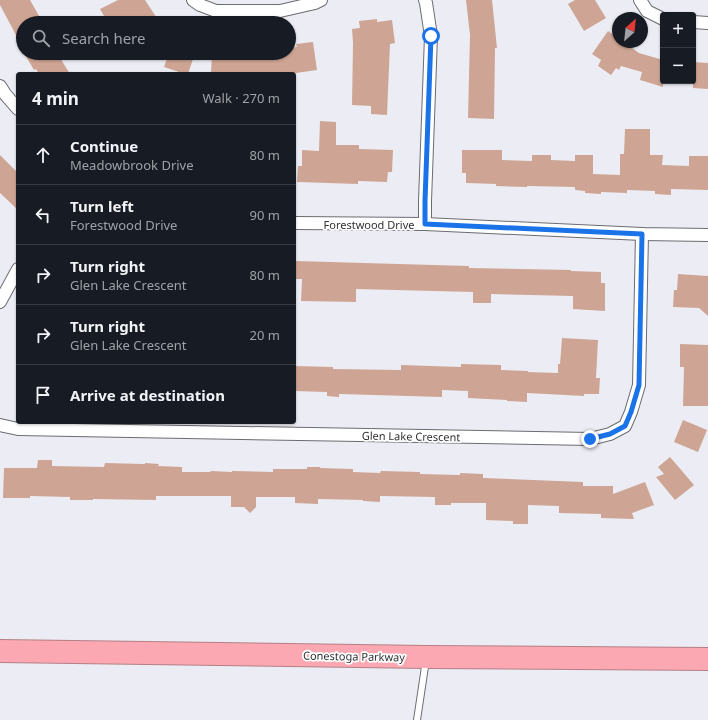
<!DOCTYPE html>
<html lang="en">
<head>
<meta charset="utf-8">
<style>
	:root { --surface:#171b24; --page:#242831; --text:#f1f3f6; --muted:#9ea1a6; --line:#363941 }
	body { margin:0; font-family:"Noto Sans",sans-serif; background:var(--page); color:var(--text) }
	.controls { position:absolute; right:12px; top:12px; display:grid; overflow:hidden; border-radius:4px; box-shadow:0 1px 3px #0004 }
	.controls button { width:36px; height:36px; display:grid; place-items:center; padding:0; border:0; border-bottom:1px solid var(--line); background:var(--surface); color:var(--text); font:20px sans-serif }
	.compass { position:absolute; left:612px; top:12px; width:36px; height:36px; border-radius:50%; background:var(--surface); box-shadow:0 1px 3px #0004; rotate:27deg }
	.stop { position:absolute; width:12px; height:12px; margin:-9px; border:3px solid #1a73e8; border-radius:50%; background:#fff }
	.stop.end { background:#1a73e8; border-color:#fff; box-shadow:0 1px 4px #0008 }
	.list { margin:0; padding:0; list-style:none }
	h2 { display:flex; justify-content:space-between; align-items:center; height:52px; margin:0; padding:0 16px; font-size:17px }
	h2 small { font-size:13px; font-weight:400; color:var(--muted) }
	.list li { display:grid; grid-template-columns:26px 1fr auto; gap:12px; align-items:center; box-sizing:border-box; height:60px; padding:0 16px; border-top:1px solid var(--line) }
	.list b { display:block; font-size:15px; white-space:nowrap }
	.list p { margin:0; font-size:13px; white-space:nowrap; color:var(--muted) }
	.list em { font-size:13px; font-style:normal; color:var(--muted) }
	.icon { flex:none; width:22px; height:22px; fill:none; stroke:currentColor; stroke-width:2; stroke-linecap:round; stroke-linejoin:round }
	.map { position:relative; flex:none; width:708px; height:720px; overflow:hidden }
	.search { position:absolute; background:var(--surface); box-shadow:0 1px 3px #0004; left:16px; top:16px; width:280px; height:44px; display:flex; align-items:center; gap:10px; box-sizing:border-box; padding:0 14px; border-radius:22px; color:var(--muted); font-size:15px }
	.panel { position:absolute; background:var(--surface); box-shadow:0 1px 3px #0004; left:16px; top:72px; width:280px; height:352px; border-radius:4px }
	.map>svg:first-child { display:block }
	.building { fill:#cea594 }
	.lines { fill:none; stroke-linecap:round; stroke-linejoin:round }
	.lane-casing { stroke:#6b6c71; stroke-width:8 }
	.street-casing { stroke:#6b6c71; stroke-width:14 }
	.highway-casing { stroke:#b47f86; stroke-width:24 }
	.lane { stroke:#fff; stroke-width:6 }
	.street { stroke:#fff; stroke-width:12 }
	.highway { stroke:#fba8b2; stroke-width:22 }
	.route { stroke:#1a73e8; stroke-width:5 }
	.labels { text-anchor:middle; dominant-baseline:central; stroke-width:3.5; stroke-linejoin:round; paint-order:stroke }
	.street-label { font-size:11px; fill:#313235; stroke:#fff }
</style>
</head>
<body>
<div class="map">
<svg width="708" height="720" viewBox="0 0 708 720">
	<rect width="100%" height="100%" fill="#ecedf4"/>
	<g class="building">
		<path d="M0,0H30L43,23H23V48L0,5Z"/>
		<path d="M118,0H145L160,23H108L100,9Z"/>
		<path d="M466,0H492L497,48H495L494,119L468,118L470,35Z"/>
		<path d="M575,0H595L606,18L584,31L568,4Z"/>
		<path d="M377,19V22L392,20L395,43L390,44L387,115L371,114V106L352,105L353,43L352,29L360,28L359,21Z"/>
		<path d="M608,31L618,38V42H624L639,53L663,60V87L640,80L642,72L621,66L619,70L616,68L611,75L598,66L601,60L592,54Z"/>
		<path d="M313,42L317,70L289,74H211L212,53H289V48L297,47L296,44Z"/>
		<path d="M24,53H57L70,74H39L36,69L34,70Z"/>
		<path d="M169,53H195L188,74H185L164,67Z"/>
		<path d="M693,62L708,63V89L693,88Z"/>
		<path d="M320,121L336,122V145H359V149L393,150L392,172H388L387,182L358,181V184L297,182L298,166H302V150L319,151Z"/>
		<path d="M625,129H650V155H663L662,165L689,166V156H708V190L671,189V195L655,194V191L627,190V193L601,192V194L585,193V191L575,190V187L527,186V187L496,186V184L466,183V173H462V150H502V160L532,161V155H551V160L575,161V155H593V174L620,175V154H624Z"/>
		<path d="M0,155L18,173V210L0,193Z"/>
		<path d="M295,261L469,266V268L571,270V271L601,272V283H605V311L573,309V296L491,294V303H473V292L356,289V302L301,301L302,279H294Z"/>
		<path d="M678,274L708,276V316L699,308L673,307L674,290H677Z"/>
		<path d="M562,338L598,340L596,378H600L599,394H584V396L527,393V402L507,401V400L468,398V391L442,390V397L339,394V397L327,396V392L294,391V366L333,367V369L401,370V365L461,367V364L501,365V370L528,371V372L558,373V364H560Z"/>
		<path d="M680,344L708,345V406H683L684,367H680Z"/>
		<path d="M683,420L707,430L698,452L674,442Z"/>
		<path d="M670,457L694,485L675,500L656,477L664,474L658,467Z"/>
		<path d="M38,460H52V466L104,467L105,463L145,464V463L159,464L158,466L182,467V472H210L211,471L232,472V471L273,472V469H307V467H320V468L353,469V472L380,473L381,471L420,472V474L460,475V473L483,474V478L583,482V486H613V494L645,482L654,505L632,513L634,519L601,518V514L559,513V506L528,505V524H513V521L486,520V503H451V505H435V497L380,496V502L363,501V500L318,499V504L295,503V497H256V507L250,513L244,507H231V496H156V500L93,499V500H70V497L30,496V498H3L4,468H37Z"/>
	</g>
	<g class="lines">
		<g class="lane-casing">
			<path id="lane" d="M417,720L426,660"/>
		</g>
		<g class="street-casing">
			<g id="street">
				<path d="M193,0L200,5L216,11H280L315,3L321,0"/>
				<path d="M425,0L426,3L431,36L425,201V224"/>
				<path d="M640,0L647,11L663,19"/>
				<path d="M693,22L708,23"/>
				<path d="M0,86L5,94L18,109"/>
				<path d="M294,223L425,224L642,234L708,235"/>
				<path d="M0,302L18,269"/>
				<path d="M0,425L18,429L590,439L610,434L625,426L631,412L639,385L642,234"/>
			</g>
		</g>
		<g class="highway-casing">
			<path id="highway" d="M0,651L427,657L708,659"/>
		</g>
		<use href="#lane" class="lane"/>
		<use href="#street" class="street"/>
		<use href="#highway" class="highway"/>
	</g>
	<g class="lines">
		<path class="route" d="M431,36L425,201V224L642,234L639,385L631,412L625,426L610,434L590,439"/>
	</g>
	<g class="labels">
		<g class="street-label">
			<text x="369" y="224">Forestwood Drive</text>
			<text transform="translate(411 436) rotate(1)">Glen Lake Crescent</text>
			<text transform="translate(354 656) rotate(1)">Conestoga Parkway</text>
		</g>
	</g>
</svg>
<div class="controls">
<button>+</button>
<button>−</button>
</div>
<svg class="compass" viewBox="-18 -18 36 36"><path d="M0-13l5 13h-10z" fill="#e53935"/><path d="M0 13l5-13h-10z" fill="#9ea1a6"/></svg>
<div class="stop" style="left:431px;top:36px"></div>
<div class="stop end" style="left:590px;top:439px"></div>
<div class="search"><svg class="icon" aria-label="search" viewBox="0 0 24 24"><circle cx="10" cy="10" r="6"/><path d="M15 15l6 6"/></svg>Search here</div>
<section class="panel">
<h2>4 min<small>Walk · 270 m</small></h2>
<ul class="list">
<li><svg class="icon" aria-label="ahead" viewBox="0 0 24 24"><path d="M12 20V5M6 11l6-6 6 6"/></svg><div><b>Continue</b><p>Meadowbrook Drive</p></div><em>80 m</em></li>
<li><svg class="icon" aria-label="left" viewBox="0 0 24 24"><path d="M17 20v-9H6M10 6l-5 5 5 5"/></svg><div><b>Turn left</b><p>Forestwood Drive</p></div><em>90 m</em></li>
<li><svg class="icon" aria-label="right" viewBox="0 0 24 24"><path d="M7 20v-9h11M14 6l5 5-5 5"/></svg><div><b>Turn right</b><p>Glen Lake Crescent</p></div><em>80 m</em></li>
<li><svg class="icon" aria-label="right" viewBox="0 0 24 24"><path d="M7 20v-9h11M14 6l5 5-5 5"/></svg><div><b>Turn right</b><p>Glen Lake Crescent</p></div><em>20 m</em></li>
<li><svg class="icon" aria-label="arrive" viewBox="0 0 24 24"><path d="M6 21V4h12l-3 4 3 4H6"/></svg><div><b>Arrive at destination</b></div></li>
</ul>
</section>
</div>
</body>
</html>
